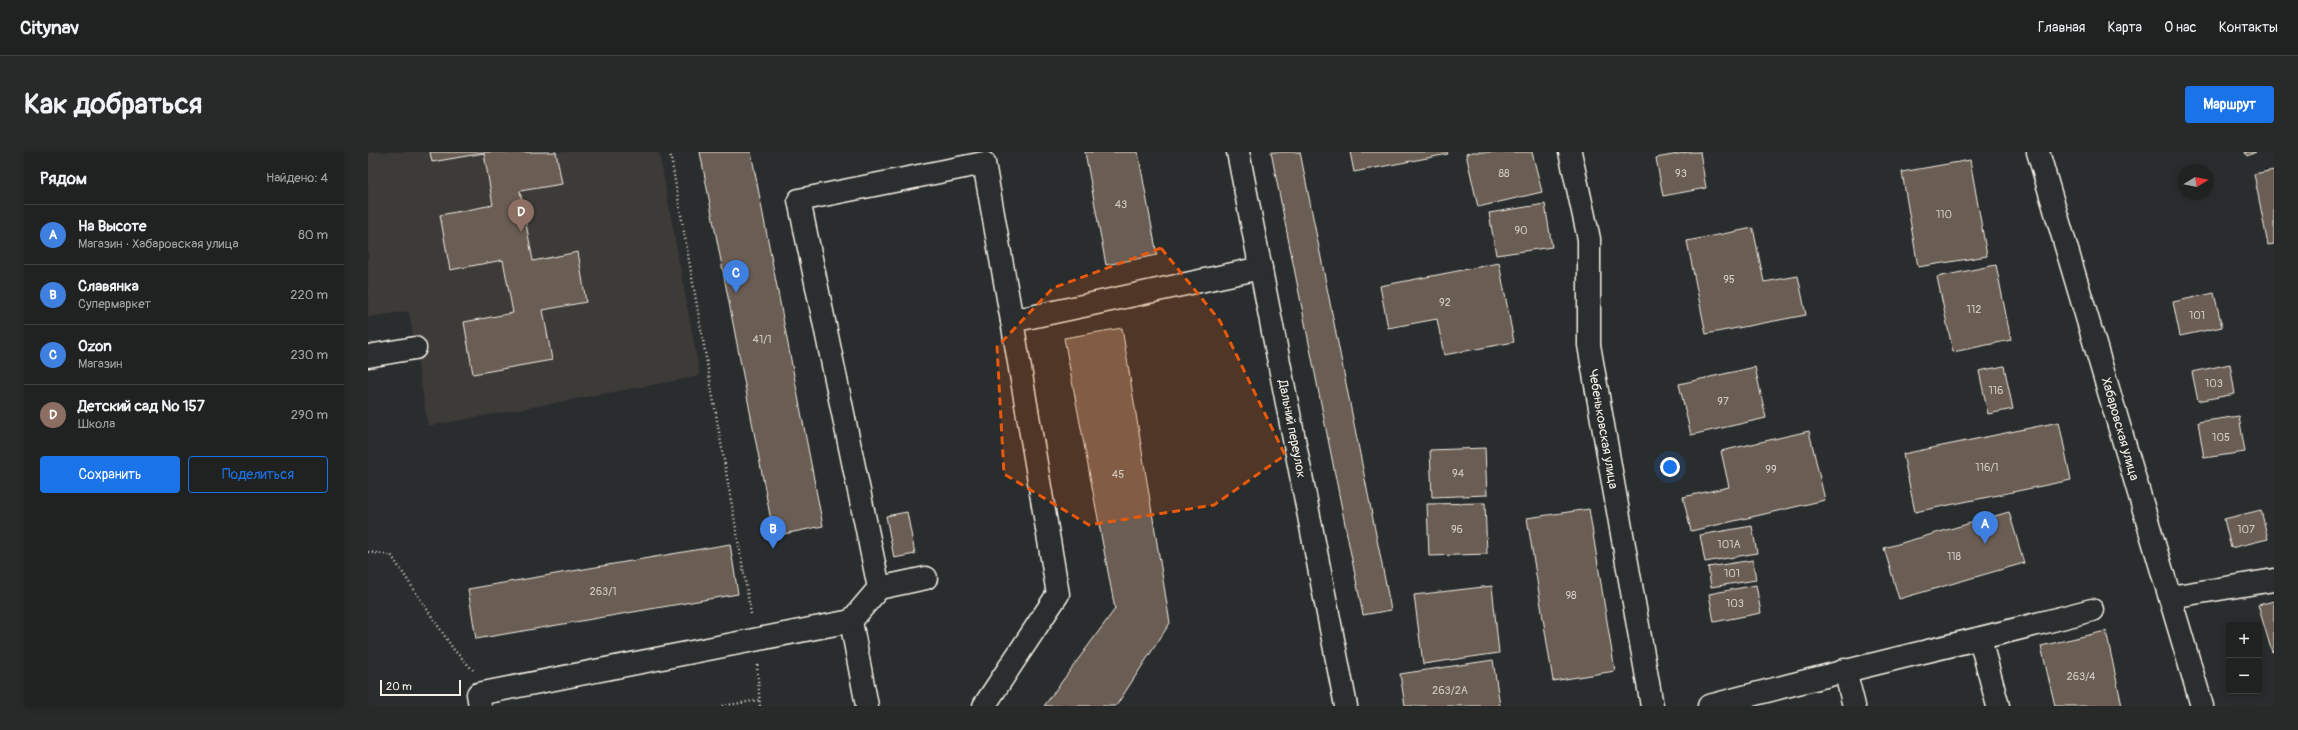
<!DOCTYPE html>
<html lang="ru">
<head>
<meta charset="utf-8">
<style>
	:root { --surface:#202222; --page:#282a2a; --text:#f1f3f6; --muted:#a2a4a5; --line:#3d3f40; --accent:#1a73e8 }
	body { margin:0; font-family:Pangolin,sans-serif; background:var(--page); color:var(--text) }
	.controls { position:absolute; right:12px; bottom:12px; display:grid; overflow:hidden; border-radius:4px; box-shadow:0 2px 10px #0003 }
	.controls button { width:36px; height:36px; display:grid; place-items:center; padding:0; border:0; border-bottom:1px solid var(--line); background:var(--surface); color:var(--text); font:20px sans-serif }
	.compass { position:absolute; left:1810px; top:12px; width:36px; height:36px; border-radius:50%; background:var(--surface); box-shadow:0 2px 10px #0003; rotate:80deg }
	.scale { position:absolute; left:12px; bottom:10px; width:81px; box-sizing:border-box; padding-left:4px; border:2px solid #f4f1e8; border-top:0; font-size:11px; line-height:14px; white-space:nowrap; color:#f4f1e8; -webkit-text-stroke:3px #2a2d2e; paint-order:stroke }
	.you { position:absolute; left:1302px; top:315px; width:14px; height:14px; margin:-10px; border:3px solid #fff; border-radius:50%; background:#1a73e8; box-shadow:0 0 0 6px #1a73e833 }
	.badge { display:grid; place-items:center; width:26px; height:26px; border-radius:50%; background:var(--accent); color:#fff; font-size:13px; font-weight:700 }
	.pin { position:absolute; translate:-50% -33px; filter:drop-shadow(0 1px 2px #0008) }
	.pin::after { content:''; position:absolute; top:21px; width:14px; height:12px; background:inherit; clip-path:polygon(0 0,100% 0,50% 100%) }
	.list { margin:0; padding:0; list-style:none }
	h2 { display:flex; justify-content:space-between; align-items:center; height:52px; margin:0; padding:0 16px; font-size:17px }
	h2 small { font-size:13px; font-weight:400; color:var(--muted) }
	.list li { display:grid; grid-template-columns:26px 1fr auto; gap:12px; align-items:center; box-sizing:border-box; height:60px; padding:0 16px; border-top:1px solid var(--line) }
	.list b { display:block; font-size:15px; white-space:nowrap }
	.list p { margin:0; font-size:13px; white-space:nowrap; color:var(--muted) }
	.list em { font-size:13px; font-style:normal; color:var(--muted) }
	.actions { display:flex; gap:8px; padding:12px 16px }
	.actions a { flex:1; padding:9px 0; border:1px solid var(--accent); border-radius:4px; text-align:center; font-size:14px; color:var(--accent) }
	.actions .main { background:var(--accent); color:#fff }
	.map { position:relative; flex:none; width:1906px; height:554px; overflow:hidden; border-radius:4px }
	header { display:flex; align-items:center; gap:24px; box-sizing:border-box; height:56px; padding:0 20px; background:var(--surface); border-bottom:1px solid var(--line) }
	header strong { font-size:19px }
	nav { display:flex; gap:22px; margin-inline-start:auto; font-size:14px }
	.intro { display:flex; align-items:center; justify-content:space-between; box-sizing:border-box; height:96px; padding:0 24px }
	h1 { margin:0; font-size:28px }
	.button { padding:10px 18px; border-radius:4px; background:var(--accent); color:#fff; font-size:14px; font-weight:700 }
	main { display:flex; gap:24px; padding:0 24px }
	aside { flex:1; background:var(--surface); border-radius:4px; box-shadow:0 2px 10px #0003 }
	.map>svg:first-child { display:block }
	.built { fill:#3e3b39 }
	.building { fill:#6b5d52; stroke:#f4f1e8 }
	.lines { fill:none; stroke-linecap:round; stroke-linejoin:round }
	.minor-casing { stroke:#f4f1e8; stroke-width:25 }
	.major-casing { stroke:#f4f1e8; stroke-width:25 }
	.path { stroke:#f4f1e8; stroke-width:2.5; stroke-dasharray:1 3; stroke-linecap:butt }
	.minor { stroke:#2a2d2e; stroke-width:22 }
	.major { stroke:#2a2d2e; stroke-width:22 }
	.marked { fill:#e8590c; fill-opacity:0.2; stroke:#e8590c; stroke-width:3; stroke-dasharray:8 5; stroke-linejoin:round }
	.labels { text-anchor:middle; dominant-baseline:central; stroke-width:3.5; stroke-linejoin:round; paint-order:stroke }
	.number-label { font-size:11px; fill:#d2ccc2 }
	.street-label { font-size:13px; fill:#f4f1e8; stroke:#2a2d2e }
</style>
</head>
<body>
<header>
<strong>Citynav</strong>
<nav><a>Главная</a><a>Карта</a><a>О нас</a><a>Контакты</a></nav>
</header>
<div class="intro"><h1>Как добраться</h1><a class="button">Маршрут</a></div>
<main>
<aside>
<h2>Рядом<small>Найдено: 4</small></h2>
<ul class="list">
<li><span class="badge" style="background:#3f7fe0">A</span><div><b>На Высоте</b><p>Магазин · Хабаровская улица</p></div><em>80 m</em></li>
<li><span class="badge" style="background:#3f7fe0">B</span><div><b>Славянка</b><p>Супермаркет</p></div><em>220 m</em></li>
<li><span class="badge" style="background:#3f7fe0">C</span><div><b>Ozon</b><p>Магазин</p></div><em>230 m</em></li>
<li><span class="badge" style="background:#8d6e63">D</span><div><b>Детский сад № 157</b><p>Школа</p></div><em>290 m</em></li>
</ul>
<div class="actions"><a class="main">Сохранить</a><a>Поделиться</a></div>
</aside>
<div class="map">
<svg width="1906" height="554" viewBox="0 0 1906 554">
	<rect width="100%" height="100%" fill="#2a2d2e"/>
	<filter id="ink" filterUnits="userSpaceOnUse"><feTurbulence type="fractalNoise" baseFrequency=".025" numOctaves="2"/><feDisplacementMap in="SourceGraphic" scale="8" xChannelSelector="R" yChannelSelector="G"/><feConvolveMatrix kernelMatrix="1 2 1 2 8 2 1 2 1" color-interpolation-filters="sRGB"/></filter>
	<g filter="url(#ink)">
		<path class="built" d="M0,0H291L332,224L60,274L41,159L0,165Z"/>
		<g class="building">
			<path d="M62,0H188L194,32L152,39L165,109L210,100L218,150L175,158L184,208L105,222L96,170L145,161L135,108L82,118L72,63L125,53L116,1L64,10Z"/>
			<path d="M332,0H383L455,374L406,384Z"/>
			<path d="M717,0H770L789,103L738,113Z"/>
			<path d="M903,0H932L1023,458L995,463Z"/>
			<path d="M982,0H1079L1080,2L986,20Z"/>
			<path d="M1104,0H1164L1174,40L1110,55L1098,2Z"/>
			<path d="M1321,0H1332L1338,36L1295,44L1288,6Z"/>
			<path d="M1877,0H1888L1879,4Z"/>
			<path d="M1602,8L1619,104L1550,115L1534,20Z"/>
			<path d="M1906,18V92L1900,93L1886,22Z"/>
			<path d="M1177,52L1184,95L1128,103L1121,61Z"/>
			<path d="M1385,76L1396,130L1430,124L1438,163L1338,182L1319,89Z"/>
			<path d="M1131,111L1146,190L1076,203L1069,167L1020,176L1012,134Z"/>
			<path d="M1628,113L1643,188L1585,200L1569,125Z"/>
			<path d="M1846,141L1854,175L1812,184L1805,150Z"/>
			<path d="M754,176L802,471L748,554H676L747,457L696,186Z"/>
			<path d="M1862,212L1867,242L1830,249L1824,220Z"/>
			<path d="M1636,214L1645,257L1620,262L1611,219Z"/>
			<path d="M1387,215L1398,266L1323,283L1311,232Z"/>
			<path d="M1871,264L1877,300L1836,306L1830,270Z"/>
			<path d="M1691,270L1703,328L1547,360L1535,302Z"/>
			<path d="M1441,279L1457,348L1323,379L1315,345L1361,335L1353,299Z"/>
			<path d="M1117,296L1119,343L1064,345L1062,298Z"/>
			<path d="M1117,351L1119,402L1061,404L1059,352Z"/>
			<path d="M1221,357L1247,519L1185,529L1159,366Z"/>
			<path d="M1893,358L1900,387L1863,396L1856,367Z"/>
			<path d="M539,360L547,402L526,406L518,364Z"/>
			<path d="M1641,360L1656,411L1531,447L1516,396Z"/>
			<path d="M1384,374L1389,401L1337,410L1332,383Z"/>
			<path d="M362,392L370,442L108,487L100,437Z"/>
			<path d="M1385,408L1388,428L1343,435L1340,415Z"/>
			<path d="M1388,433L1393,461L1346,470L1341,442Z"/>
			<path d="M1124,434L1131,501L1055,512L1046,443Z"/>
			<path d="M1906,449V499L1904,500L1890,453Z"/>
			<path d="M1738,479L1754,554H1687L1673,494Z"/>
			<path d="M1125,508L1132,554H1037L1032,522Z"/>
		</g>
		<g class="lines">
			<g class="minor-casing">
				<g id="minor">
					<path d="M870,0L978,554"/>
					<path d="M1202,0L1221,87V193L1284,554"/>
					<path d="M0,204L47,196"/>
					<path d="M511,436L558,426"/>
					<path d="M1802,445L1906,428"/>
					<path d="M483,469L499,554"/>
					<path d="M1612,487L1630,554"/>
					<path d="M1477,518L1486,554"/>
					<path d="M112,554L110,542L483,469L511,436L431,48L616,11L644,169"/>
					<path d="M616,554L690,442L644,169L893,116"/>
					<path d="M1341,554C1468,520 1597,491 1724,458"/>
				</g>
			</g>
			<g class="major-casing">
				<path id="major" d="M1670,0L1834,554"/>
			</g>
			<g class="path">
				<path d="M302,0L383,462"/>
				<path d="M0,400L23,403L86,498L105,518"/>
				<path d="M389,513L392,554"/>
				<path d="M354,554L392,548"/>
			</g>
			<use href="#minor" class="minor"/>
			<use href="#major" class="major"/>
		</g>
	</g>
	<path class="marked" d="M793,96L852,169L917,303L846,353L721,373L636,322L629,195L685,136Z"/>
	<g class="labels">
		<g class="number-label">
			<text x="1136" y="21">88</text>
			<text x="1313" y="21">93</text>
			<text x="753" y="52">43</text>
			<text x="1576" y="62">110</text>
			<text x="1153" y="78">90</text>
			<text x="1361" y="127">95</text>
			<text x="1077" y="150">92</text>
			<text x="1606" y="157">112</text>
			<text x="1829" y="163">101</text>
			<text x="394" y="187">41/1</text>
			<text x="1846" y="231">103</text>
			<text x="1628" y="238">116</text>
			<text x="1355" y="249">97</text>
			<text x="1853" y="285">105</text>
			<text x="1619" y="315">116/1</text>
			<text x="1403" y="317">99</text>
			<text x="1090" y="321">94</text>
			<text x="750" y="322">45</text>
			<text x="1089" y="377">96</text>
			<text x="1878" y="377">107</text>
			<text x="1361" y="392">101А</text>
			<text x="1586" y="404">118</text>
			<text x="1364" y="421">101</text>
			<text x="235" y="439">263/1</text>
			<text x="1203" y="443">98</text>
			<text x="1367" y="451">103</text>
			<text x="1713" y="524">263/4</text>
			<text x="1082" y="538">263/2А</text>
		</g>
		<g class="street-label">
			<text transform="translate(924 277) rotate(79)">Дальний переулок</text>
			<text transform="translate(1235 277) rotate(80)">Чебеньковская улица</text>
			<text transform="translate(1752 277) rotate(74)">Хабаровская улица</text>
		</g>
	</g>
</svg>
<div class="controls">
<button>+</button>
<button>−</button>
</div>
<svg class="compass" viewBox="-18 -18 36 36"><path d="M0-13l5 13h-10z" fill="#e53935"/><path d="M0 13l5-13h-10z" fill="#a2a4a5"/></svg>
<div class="scale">20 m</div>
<div class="you"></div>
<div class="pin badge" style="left:1617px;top:392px;background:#3f7fe0">A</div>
<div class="pin badge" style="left:405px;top:397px;background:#3f7fe0">B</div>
<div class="pin badge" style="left:368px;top:141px;background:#3f7fe0">C</div>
<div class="pin badge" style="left:153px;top:80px;background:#8d6e63">D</div>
</div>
</main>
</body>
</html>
